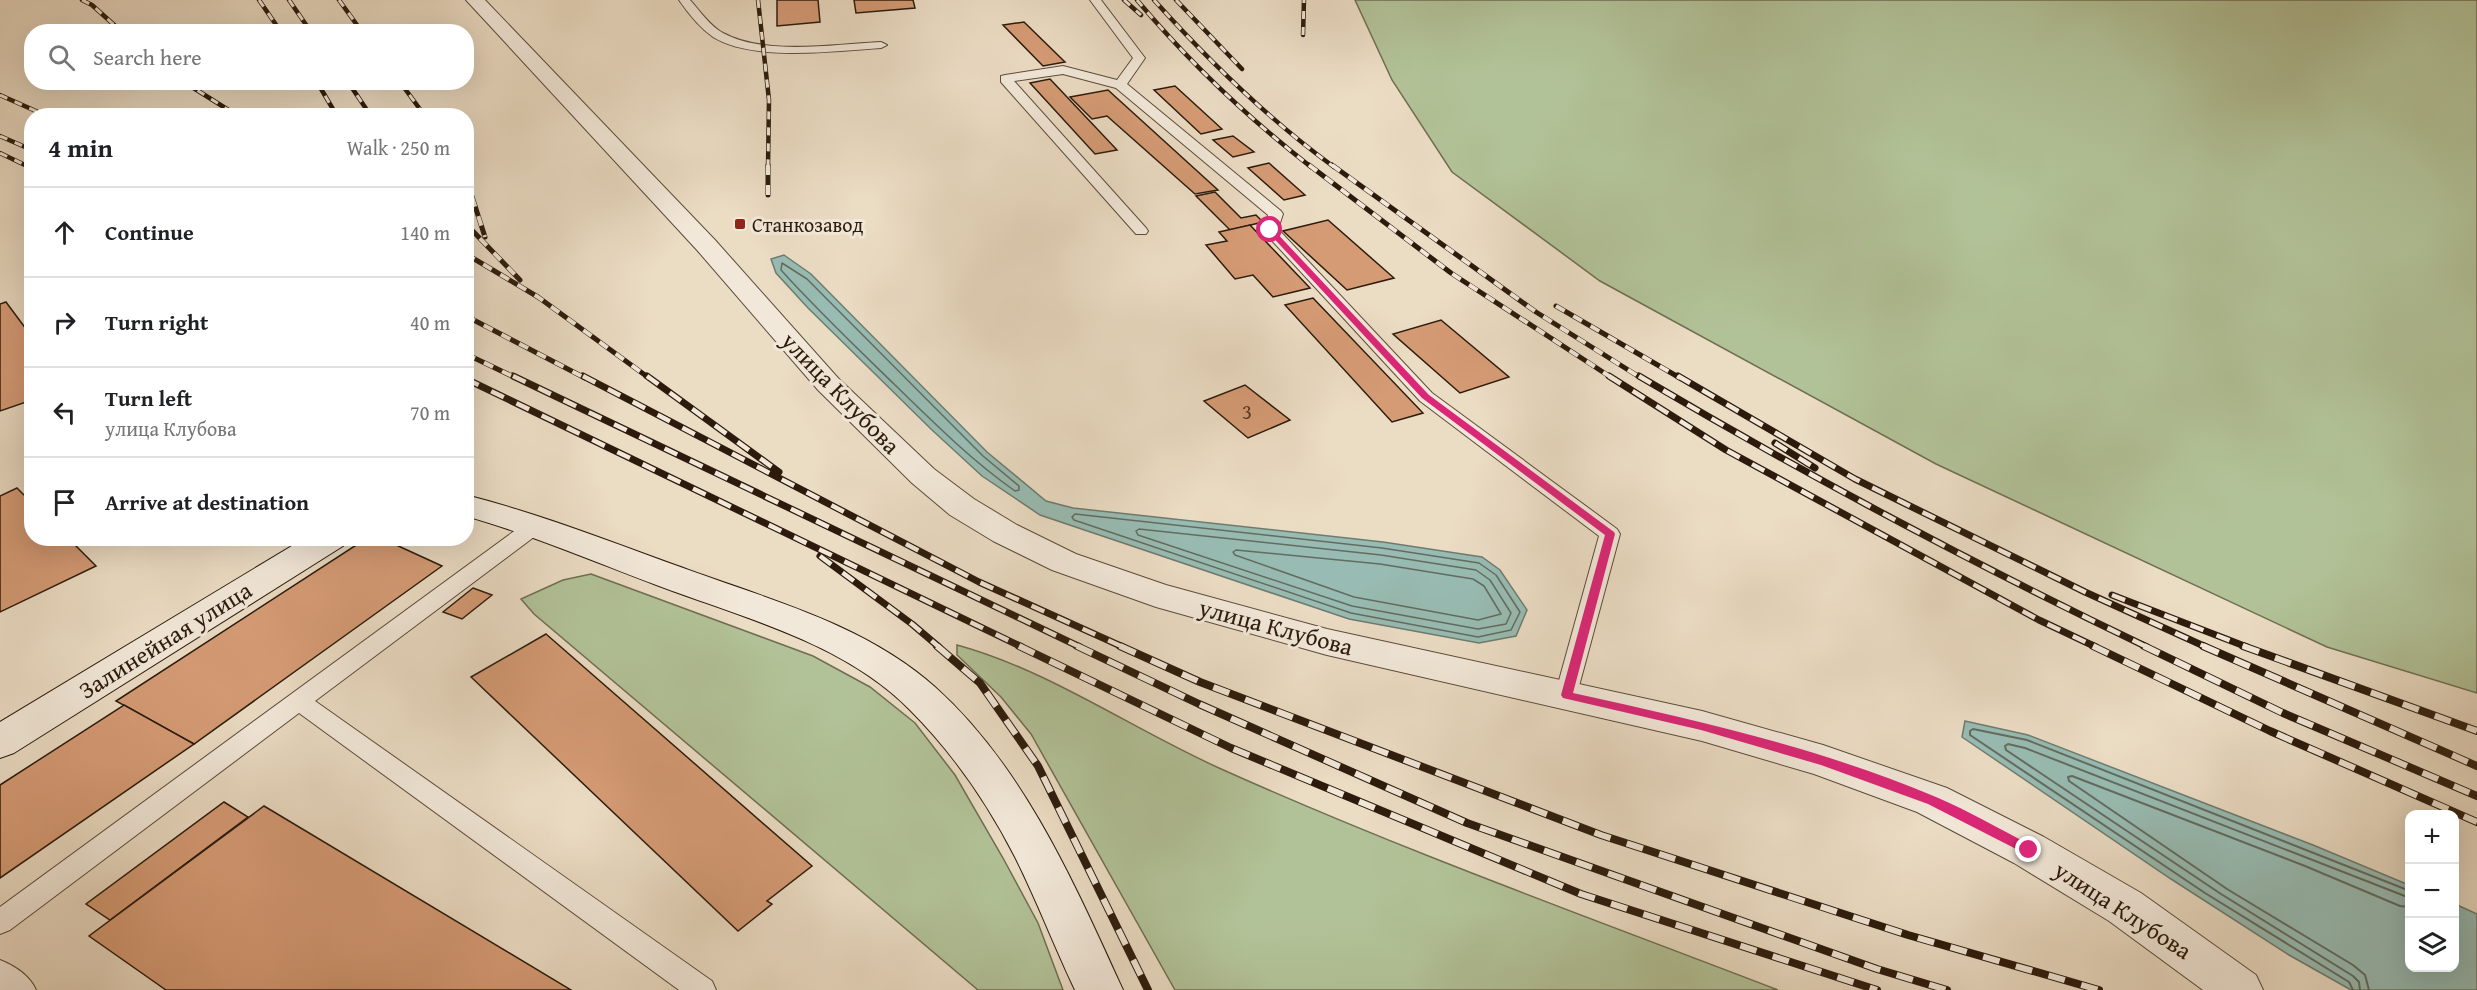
<!DOCTYPE html>
<html lang="en">
<head>
<meta charset="utf-8">
<style>
	:root { --surface:#fff; --page:#f6f6f6; --text:#202124; --muted:#757577; --line:#e0e0e0 }
	body { margin:0; font-family:"Gentium Book Plus",serif; background:var(--page); color:var(--text) }
	.controls { position:absolute; right:18px; bottom:18px; display:grid; overflow:hidden; border-radius:12px; box-shadow:0 6px 24px #0002 }
	.controls button { width:54px; height:54px; display:grid; place-items:center; padding:0; border:0; border-bottom:2px solid var(--line); background:var(--surface); color:var(--text); font:30px sans-serif }
	.stop { position:absolute; width:18px; height:18px; margin:-14px; border:4px solid #db2777; border-radius:50%; background:#fff }
	.stop.end { background:#db2777; border-color:#fff; box-shadow:0 2px 6px #0008 }
	.list { margin:0; padding:0; list-style:none }
	h2 { display:flex; justify-content:space-between; align-items:center; height:78px; margin:0; padding:0 24px; font-size:26px }
	h2 small { font-size:20px; font-weight:400; color:var(--muted) }
	.list li { display:grid; grid-template-columns:39px 1fr auto; gap:18px; align-items:center; box-sizing:border-box; height:90px; padding:0 24px; border-top:2px solid var(--line) }
	.list b { display:block; font-size:22px; white-space:nowrap }
	.list p { margin:0; font-size:20px; white-space:nowrap; color:var(--muted) }
	.list em { font-size:20px; font-style:normal; color:var(--muted) }
	.icon { flex:none; width:33px; height:33px; fill:none; stroke:currentColor; stroke-width:2; stroke-linecap:round; stroke-linejoin:round }
	.map { position:relative; flex:none; width:2477px; height:990px; overflow:hidden }
	.search { position:absolute; background:var(--surface); box-shadow:0 6px 24px #0002; left:24px; top:24px; width:450px; height:66px; display:flex; align-items:center; gap:15px; box-sizing:border-box; padding:0 21px; border-radius:24px; color:var(--muted); font-size:22px }
	.panel { position:absolute; background:var(--surface); box-shadow:0 6px 24px #0002; left:24px; top:108px; width:450px; height:438px; border-radius:24px }
	.map>svg:first-child { display:block }
	.green { fill:#b2c298; stroke:#6f6e52; stroke-width:1.5 }
	.water { fill:#98bcb3; stroke:#6d7c70; stroke-width:1.5 }
	.lines { fill:none; stroke-linecap:round; stroke-linejoin:round }
	.shore-far1 { stroke:#626c60; stroke-width:1.5 }
	.shore { stroke:#626c60; stroke-width:2 }
	.building { fill:#d59b75; stroke:#2c1b0c; stroke-width:1.5 }
	.service-casing { stroke:#5c4b3a; stroke-width:2 }
	.minor-casing { stroke:#5c4b3a; stroke-width:2 }
	.secondary-casing { stroke:#2c1b0c; stroke-width:2 }
	.service { fill:#f2e8d9; fill-rule:evenodd }
	.minor { fill:#f2e8d9; fill-rule:evenodd }
	.secondary { fill:#f2e8d9; fill-rule:evenodd }
	.rail-far3-casing { stroke:#2c1b0c; stroke-width:4.5 }
	.rail-far2-casing { stroke:#2c1b0c; stroke-width:5 }
	.rail-far1-casing { stroke:#2c1b0c; stroke-width:7 }
	.rail-casing { stroke:#2c1b0c; stroke-width:8 }
	.rail-far3 { stroke:#f2e8d9; stroke-width:3; stroke-dasharray:8; stroke-linecap:butt }
	.rail-far2 { stroke:#f2e8d9; stroke-width:4; stroke-dasharray:10; stroke-linecap:butt }
	.rail-far1 { stroke:#f2e8d9; stroke-width:4.5; stroke-dasharray:14; stroke-linecap:butt }
	.rail { stroke:#f2e8d9; stroke-width:6; stroke-dasharray:17; stroke-linecap:butt }
	.route { fill:#db2777 }
	.poi-dot { fill:#8f2418; stroke:#f2e8d9; stroke-width:2 }
	.labels { text-anchor:middle; dominant-baseline:central; stroke-width:6; stroke-linejoin:round; paint-order:stroke }
	.far-poi-label { font-size:20px; fill:#2c1b0c; stroke:#f2e8d9; text-anchor:start }
	.number-label { font-size:21px; fill:#563b26 }
	.street-label { font-size:24px; fill:#2c1b0c; stroke:#f2e8d9 }
</style>
</head>
<body>
<div class="map">
<svg width="2477" height="990" viewBox="0 0 2477 990">
	<rect width="100%" height="100%" fill="#ebdcc4"/>
	<filter id="stains"><feTurbulence type="fractalNoise" baseFrequency=".00333" numOctaves="4"/><feColorMatrix values="0 0 0 0 .2 0 0 0 0 .09 0 0 0 0 .02 0 0 0 .5 -.17"/></filter>
	<radialGradient id="worn" r=".72"><stop offset=".6" stop-color="#630" stop-opacity="0"/><stop offset="1" stop-color="#630" stop-opacity=".3"/></radialGradient>
	<g class="green">
		<path d="M1355,0H2477V693L2327,647L1936,464L1600,281L1452,172L1392,80Z"/>
		<path d="M591,574L813,656L870,687L915,723L955,775L1003,858L1038,923L1063,990H978L534,614L521,599L563,580Z"/>
		<path d="M957,645C1049,670 1132,729 1219,768C1401,850 1591,918 1778,990H1175L1031,734L1001,697L957,655Z"/>
	</g>
	<g class="water">
		<path d="M784,255L811,274L987,452L1046,501L1073,508L1383,542L1482,557L1500,570L1527,610L1516,636L1479,643L1349,619L1040,515L982,476L932,430L808,308L776,273L771,259Z"/>
		<path d="M1965,721L2028,735L2313,845L2409,885L2410,968H2454L2455,904L2477,914V990H2351L2289,955L2171,879L1962,737Z"/>
	</g>
	<g class="lines">
		<g class="shore-far1">
			<path d="M782,263L807,279L983,456L1019,486V490L1015,491C971,460 933,422 894,384C856,347 817,310 781,270Z"/>
			<path d="M1075,514L1382,548L1479,563L1496,575L1520,612L1511,630L1478,637L1351,613L1074,520L1072,517Z"/>
			<path d="M1139,529L1381,555L1476,570L1490,580L1511,613L1506,624L1478,629L1352,606L1138,535L1136,531Z"/>
			<path d="M1236,550L1380,564L1473,579L1484,586L1501,614L1478,620L1354,597L1235,555L1233,552Z"/>
		</g>
		<g class="shore">
			<path d="M2353,990L2349,982L2205,893L1970,735V731L1973,729L2027,740L2410,891"/>
			<path d="M2360,990L2359,982L2353,976L2221,894L2006,750L2005,746L2008,744L2025,748L2410,898"/>
			<path d="M2369,990L2365,975L2353,965L2227,889L2069,781L2068,777L2072,776L2305,866L2400,906L2410,907"/>
		</g>
	</g>
	<g class="building">
		<path d="M777,0H818L820,22L777,26Z"/>
		<path d="M854,0H913L915,8L856,13Z"/>
		<path d="M1024,22L1065,62L1043,66L1003,25Z"/>
		<path d="M1050,79L1117,150L1095,154L1030,83Z"/>
		<path d="M1175,86L1222,129L1201,134L1154,90Z"/>
		<path d="M1108,90L1218,190L1195,194L1107,116L1092,119L1070,97Z"/>
		<path d="M1233,136L1254,152L1233,157L1213,140Z"/>
		<path d="M1269,163L1305,195L1284,200L1248,168Z"/>
		<path d="M1215,192L1241,218L1256,215L1263,222L1230,230L1196,196Z"/>
		<path d="M1328,220L1394,278L1347,290L1283,231Z"/>
		<path d="M1250,225L1310,288L1273,297L1253,275L1235,279L1206,245L1227,241L1219,232Z"/>
		<path d="M1313,298L1423,413L1392,422L1285,305Z"/>
		<path d="M6,302L32,337V400L0,411V304Z"/>
		<path d="M1441,320L1509,377L1460,393L1393,334Z"/>
		<path d="M1245,385L1290,420L1248,438L1204,401Z"/>
		<path d="M17,488L32,503V538H68L96,566L0,612V496Z"/>
		<path d="M367,538H381L442,566L194,744L116,701Z"/>
		<path d="M473,588L492,595L462,619L443,612Z"/>
		<path d="M546,634L812,866L767,901L772,904L738,931L471,677Z"/>
		<path d="M124,705L194,744L0,878V785Z"/>
		<path d="M224,802L248,817L110,920L86,904Z"/>
		<path d="M264,806L571,990H166L89,936Z"/>
	</g>
	<g class="lines">
		<g class="service-casing">
			<g id="service">
				<path d="M679,0H690C700,11 710,26 723,33C765,56 835,44 881,42L887,45L881,48C835,51 753,62 713,37C700,28 688,13 679,0Z"/>
				<path d="M1090,0H1101L1145,58L1127,84L1281,211L1283,214L1278,229L1432,393L1617,529L1620,534L1575,701L1567,704L1559,701L1555,695L1599,536L1420,401L1265,233L1263,230L1268,215L1116,88L1063,74L1014,81L1146,228L1148,231L1146,234H1136L1001,82V76L1005,75L1063,66L1117,80L1133,58Z"/>
				<path d="M535,520L542,521L545,526L542,531L315,701L712,981L716,990H679L299,713L10,930L0,934V907L528,521Z"/>
				<path d="M0,960C15,966 30,976 36,990H0Z"/>
			</g>
		</g>
		<g class="minor-casing">
			<path id="minor" d="M466,0H485L715,240L838,378L934,469L974,499L1017,525L1076,554L1166,585L1327,629L1702,711L1823,745L1947,788L2044,837L2141,893L2256,975L2263,990H2203L2109,921L2014,863L1917,812L1814,774L1702,741L1327,655L1156,607L1052,570L993,541L950,515L912,483L818,390L697,250Z"/>
		</g>
		<g class="secondary-casing">
			<g id="secondary">
				<path d="M466,495C541,514 613,543 686,569C771,600 866,625 935,687C1024,767 1074,883 1123,990H1075C1054,946 1037,901 1015,857C988,804 952,752 910,710C844,643 744,618 659,586C595,562 532,535 466,516Z"/>
				<path d="M305,538H348L343,546L14,753L0,758V722Z"/>
			</g>
		</g>
		<use href="#service" class="service"/>
		<use href="#minor" class="minor"/>
		<use href="#secondary" class="secondary"/>
		<g class="rail-far3-casing">
			<g id="rail-far3">
				<path d="M82,0L92,5L122,32"/>
				<path d="M259,0L281,32"/>
				<path d="M289,0L311,32"/>
				<path d="M339,0L362,32"/>
				<path d="M758,0L769,100L768,167"/>
				<path d="M1124,0L1141,15"/>
				<path d="M1137,0C1189,62 1247,117 1311,167"/>
				<path d="M1154,0C1208,60 1268,119 1334,167"/>
				<path d="M1176,0L1242,69"/>
				<path d="M1303,35L1304,0"/>
				<path d="M184,82L238,116"/>
				<path d="M317,82L337,116"/>
				<path d="M348,82L371,116"/>
				<path d="M400,82L425,116"/>
				<path d="M0,95L47,116"/>
				<path d="M0,136L32,150"/>
				<path d="M0,153L29,167"/>
			</g>
		</g>
		<g class="rail-far2-casing">
			<g id="rail-far2">
				<path d="M26,165L32,168"/>
				<path d="M1309,165L1451,273L1612,378"/>
				<path d="M1332,165L1536,312L1641,378"/>
				<path d="M466,178L485,237"/>
				<path d="M768,195V165"/>
				<path d="M466,224L520,280"/>
				<path d="M466,254L538,297L649,378"/>
				<path d="M1556,306L1680,378"/>
				<path d="M466,316L585,378"/>
				<path d="M466,354L516,378"/>
			</g>
		</g>
		<g class="rail-far1-casing">
			<g id="rail-far1">
				<path d="M513,376L1080,647"/>
				<path d="M583,376L979,582L1123,647"/>
				<path d="M647,376L779,472"/>
				<path d="M1609,376L1726,450L2039,620L2096,647"/>
				<path d="M1639,376C1804,474 1974,564 2147,647"/>
				<path d="M1678,376L1855,479L2085,592L2206,647"/>
				<path d="M466,379L1022,647"/>
				<path d="M1775,443L1815,468"/>
				<path d="M820,556L912,624L939,647"/>
				<path d="M2112,595L2247,647"/>
			</g>
		</g>
		<g class="rail-casing">
			<g id="rail">
				<path d="M937,646L980,683L1038,766L1148,990"/>
				<path d="M1019,646L1231,748L1581,894L1877,990"/>
				<path d="M1077,646L1199,704L1467,823L1877,969L1947,990"/>
				<path d="M1120,646L1200,682L1601,835L1908,935L2099,990"/>
				<path d="M2093,646L2270,731L2477,822"/>
				<path d="M2144,646L2283,713L2477,796"/>
				<path d="M2203,646L2477,766"/>
				<path d="M2243,646L2477,731"/>
			</g>
		</g>
		<use href="#rail-far3" class="rail-far3"/>
		<use href="#rail-far2" class="rail-far2"/>
		<use href="#rail-far1" class="rail-far1"/>
		<use href="#rail" class="rail"/>
	</g>
	<path class="route" d="M1267,228H1272L1429,395L1614,532L1615,534L1573,693C1696,720 1820,748 1936,797C1969,811 2001,830 2033,846L2035,850L2033,853H2024L1928,804L1821,765L1701,730L1563,698L1561,695L1605,535L1422,398L1267,231Z"/>
	<rect class="poi-dot" x="734" y="218" width="12" height="12" rx="3"/>
	<g class="labels">
		<g class="far-poi-label">
			<text x="752" y="224">Станкозавод</text>
		</g>
		<g class="number-label">
			<text x="1247" y="411">3</text>
		</g>
		<g class="street-label">
			<text transform="translate(841 393) rotate(46)">улица Клубова</text>
			<text transform="translate(1276 627) rotate(15)">улица Клубова</text>
			<text transform="translate(165 640) rotate(-32)">Залинейная улица</text>
			<text transform="translate(2123 910) rotate(33)">улица Клубова</text>
		</g>
	</g>
	<rect width="100%" height="100%" filter="url(#stains)"/>
	<rect width="100%" height="100%" fill="url(#worn)"/>
</svg>
<div class="controls">
<button>+</button>
<button>−</button>
<button><svg class="icon" aria-label="layers" viewBox="0 0 24 24"><path d="M12 4l9 5-9 5-9-5zM3 14l9 5 9-5"/></svg></button>
</div>
<div class="stop" style="left:1270px;top:230px"></div>
<div class="stop end" style="left:2029px;top:850px"></div>
<div class="search"><svg class="icon" aria-label="search" viewBox="0 0 24 24"><circle cx="10" cy="10" r="6"/><path d="M15 15l6 6"/></svg>Search here</div>
<section class="panel">
<h2>4 min<small>Walk · 250 m</small></h2>
<ul class="list">
<li><svg class="icon" aria-label="ahead" viewBox="0 0 24 24"><path d="M12 20V5M6 11l6-6 6 6"/></svg><div><b>Continue</b></div><em>140 m</em></li>
<li><svg class="icon" aria-label="right" viewBox="0 0 24 24"><path d="M7 20v-9h11M14 6l5 5-5 5"/></svg><div><b>Turn right</b></div><em>40 m</em></li>
<li><svg class="icon" aria-label="left" viewBox="0 0 24 24"><path d="M17 20v-9H6M10 6l-5 5 5 5"/></svg><div><b>Turn left</b><p>улица Клубова</p></div><em>70 m</em></li>
<li><svg class="icon" aria-label="arrive" viewBox="0 0 24 24"><path d="M6 21V4h12l-3 4 3 4H6"/></svg><div><b>Arrive at destination</b></div></li>
</ul>
</section>
</div>
</body>
</html>
